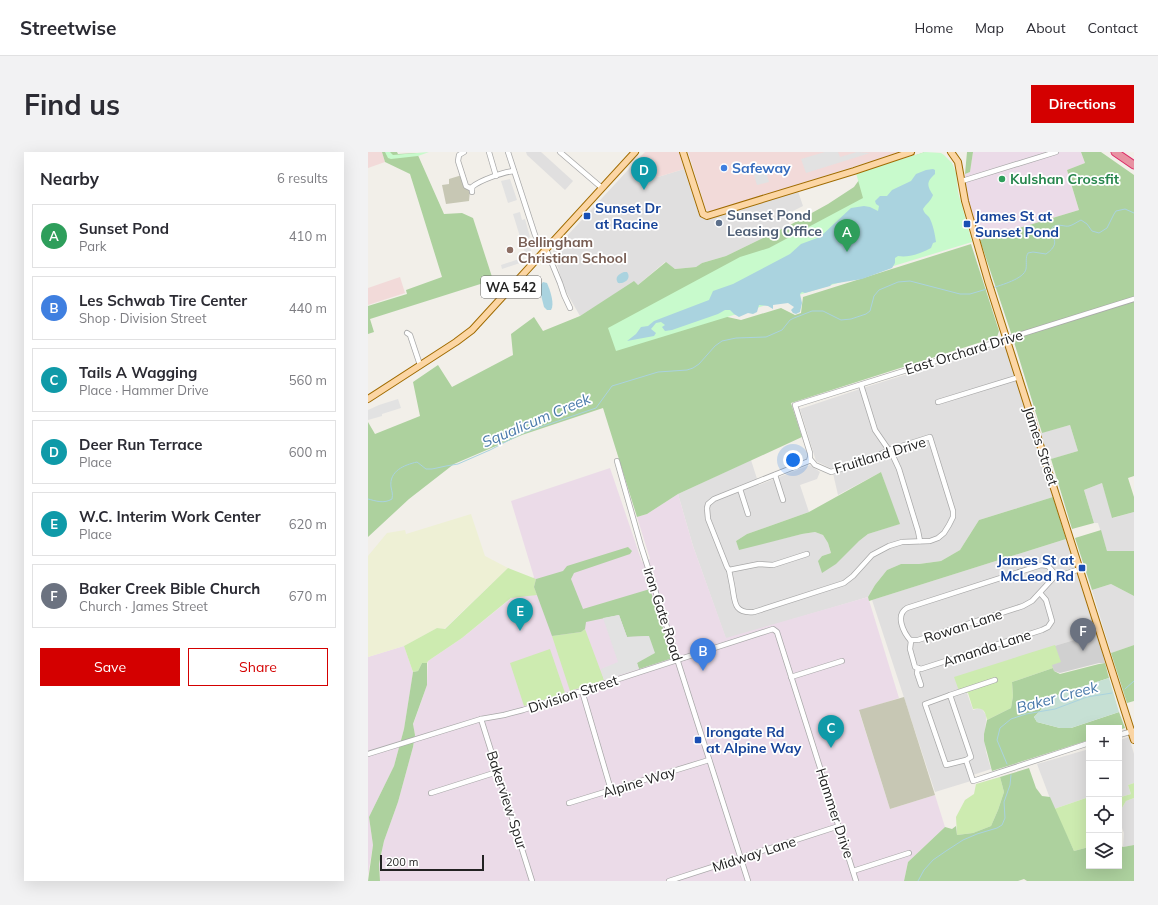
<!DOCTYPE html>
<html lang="en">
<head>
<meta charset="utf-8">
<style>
	:root { --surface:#fff; --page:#f2f2f3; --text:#2b2b33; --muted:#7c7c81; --line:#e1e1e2; --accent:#d40000 }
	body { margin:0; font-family:Mulish,sans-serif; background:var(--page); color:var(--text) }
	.controls { position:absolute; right:12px; bottom:12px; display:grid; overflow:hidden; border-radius:0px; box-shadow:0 4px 16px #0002 }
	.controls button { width:36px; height:36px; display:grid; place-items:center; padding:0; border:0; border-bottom:1px solid var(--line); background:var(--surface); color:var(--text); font:20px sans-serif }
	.scale { position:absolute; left:12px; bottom:10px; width:104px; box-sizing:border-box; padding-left:4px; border:2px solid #222; border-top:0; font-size:11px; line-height:14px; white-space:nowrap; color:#222; -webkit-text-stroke:3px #fff; paint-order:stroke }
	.you { position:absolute; left:425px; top:308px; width:14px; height:14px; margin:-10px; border:3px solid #fff; border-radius:50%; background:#1a73e8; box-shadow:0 0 0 6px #1a73e833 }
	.badge { display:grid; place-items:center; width:26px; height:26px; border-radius:50%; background:var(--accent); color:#fff; font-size:13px; font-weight:700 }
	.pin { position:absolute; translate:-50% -33px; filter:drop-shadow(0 1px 2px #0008) }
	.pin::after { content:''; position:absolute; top:21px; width:14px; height:12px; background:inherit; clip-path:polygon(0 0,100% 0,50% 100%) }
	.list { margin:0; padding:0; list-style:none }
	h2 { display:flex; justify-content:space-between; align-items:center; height:52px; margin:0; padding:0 16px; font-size:17px }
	h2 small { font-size:13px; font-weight:400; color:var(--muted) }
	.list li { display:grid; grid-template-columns:26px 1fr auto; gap:12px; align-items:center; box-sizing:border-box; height:64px; margin:0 8px 8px; padding:0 8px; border:1px solid var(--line); border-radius:0px }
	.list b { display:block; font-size:15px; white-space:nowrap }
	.list p { margin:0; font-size:13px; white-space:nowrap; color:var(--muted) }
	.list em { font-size:13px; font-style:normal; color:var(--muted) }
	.actions { display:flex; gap:8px; padding:12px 16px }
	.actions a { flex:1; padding:9px 0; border:1px solid var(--accent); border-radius:0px; text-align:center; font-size:14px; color:var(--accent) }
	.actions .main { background:var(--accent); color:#fff }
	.icon { flex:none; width:22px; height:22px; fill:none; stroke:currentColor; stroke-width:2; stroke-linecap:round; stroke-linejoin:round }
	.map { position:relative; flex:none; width:766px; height:729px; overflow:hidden; border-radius:0px }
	header { display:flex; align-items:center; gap:24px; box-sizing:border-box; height:56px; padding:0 20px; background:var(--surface); border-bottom:1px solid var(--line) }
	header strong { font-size:19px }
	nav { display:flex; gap:22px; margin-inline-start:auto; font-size:14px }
	.intro { display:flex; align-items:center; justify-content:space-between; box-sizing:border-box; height:96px; padding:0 24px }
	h1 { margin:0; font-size:28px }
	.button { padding:10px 18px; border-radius:0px; background:var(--accent); color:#fff; font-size:14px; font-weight:700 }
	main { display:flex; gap:24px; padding:0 24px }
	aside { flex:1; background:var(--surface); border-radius:0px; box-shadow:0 4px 16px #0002 }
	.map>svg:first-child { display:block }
	.residential { fill:#e0dfdf }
	.commercial { fill:#f2dad9 }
	.industrial { fill:#ebdbe8 }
	.religious { fill:#d0d0d0 }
	.construction { fill:#c7c7b4 }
	.farmland { fill:#eef0d5 }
	.grass { fill:#cdebb0 }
	.forest { fill:#add19e }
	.wetland { fill:#c6e0d4 }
	.park { fill:#c8facc }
	.parking { fill:#e2e2e2 }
	.water { fill:#aad3df }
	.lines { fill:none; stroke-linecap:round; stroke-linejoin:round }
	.stream { stroke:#aad3df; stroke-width:1 }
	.minor-casing { stroke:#a9a9a9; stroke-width:6 }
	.major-casing { stroke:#a06b00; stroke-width:8 }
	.highway-casing { stroke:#dc2a67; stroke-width:9 }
	.minor { stroke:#fff; stroke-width:4.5 }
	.major { stroke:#fcd6a4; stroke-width:6 }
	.highway { stroke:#e892a2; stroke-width:7 }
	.shop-dot { fill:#3f7fe0; stroke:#fff; stroke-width:1.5 }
	.leisure-dot { fill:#2e9e5b; stroke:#fff; stroke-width:1.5 }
	.transit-dot { fill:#1a4fb4; stroke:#fff; stroke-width:1.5 }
	.service-dot { fill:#5c6f8a; stroke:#fff; stroke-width:1.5 }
	.education-dot { fill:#8d6e63; stroke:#fff; stroke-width:1.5 }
	.labels { text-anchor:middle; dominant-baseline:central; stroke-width:3.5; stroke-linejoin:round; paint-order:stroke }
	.shield { fill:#fff; stroke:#646464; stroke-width:1 }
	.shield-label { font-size:13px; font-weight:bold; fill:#222 }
	.shop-label { font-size:14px; font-weight:bold; fill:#366cbe; stroke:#fff; text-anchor:start }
	.leisure-label { font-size:14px; font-weight:bold; fill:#27864d; stroke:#fff; text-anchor:start }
	.transit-label { font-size:14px; font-weight:bold; fill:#164399; stroke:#fff; text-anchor:start }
	.service-label { font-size:14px; font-weight:bold; fill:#4e5e75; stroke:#fff; text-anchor:start }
	.education-label { font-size:14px; font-weight:bold; fill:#785e54; stroke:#fff; text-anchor:start }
	.street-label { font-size:14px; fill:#222; stroke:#fff }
	.water-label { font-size:15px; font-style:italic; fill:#4a7aab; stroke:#fff }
</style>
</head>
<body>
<header>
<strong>Streetwise</strong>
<nav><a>Home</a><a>Map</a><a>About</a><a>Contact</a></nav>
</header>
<div class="intro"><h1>Find us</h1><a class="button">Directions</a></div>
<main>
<aside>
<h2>Nearby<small>6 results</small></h2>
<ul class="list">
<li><span class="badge" style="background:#2e9e5b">A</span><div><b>Sunset Pond</b><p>Park</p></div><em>410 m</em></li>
<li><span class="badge" style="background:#3f7fe0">B</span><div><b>Les Schwab Tire Center</b><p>Shop · Division Street</p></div><em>440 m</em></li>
<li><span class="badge" style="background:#0f9aa8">C</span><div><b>Tails A Wagging</b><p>Place · Hammer Drive</p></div><em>560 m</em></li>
<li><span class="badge" style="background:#0f9aa8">D</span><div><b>Deer Run Terrace</b><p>Place</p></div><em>600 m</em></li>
<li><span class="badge" style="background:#0f9aa8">E</span><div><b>W.C. Interim Work Center</b><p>Place</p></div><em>620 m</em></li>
<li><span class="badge" style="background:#6b7280">F</span><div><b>Baker Creek Bible Church</b><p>Church · James Street</p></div><em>670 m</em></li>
</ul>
<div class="actions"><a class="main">Save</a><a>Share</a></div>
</aside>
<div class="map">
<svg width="766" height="729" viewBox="0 0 766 729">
	<rect width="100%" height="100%" fill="#f2efe9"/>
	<g class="residential">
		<path d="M158,0H173L205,29L197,38L159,3Z"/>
		<path d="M272,5L290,25L316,17L331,62L334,66L341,67L430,39L435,54L417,63L422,73L358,104L334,111L328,115L307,117L297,110L270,133L266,130L212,164L196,136L185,99Z"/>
		<path d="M633,193L639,195L665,283L702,273L710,299L674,310L685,345L611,368L592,398L573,409L551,412H533L519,418L507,433L500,445L358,487L325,394L310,342L383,308L391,333L442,313L452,320L449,327L432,333L441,360L379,382L368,389L371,397L434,382L447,380L455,383L460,391L463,401L454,404L450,409L491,389L500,382L531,372L513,320L470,343L464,317L448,309L432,257L498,235Z"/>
		<path d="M734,331L745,366L766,360V399H739L730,371H726L716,338Z"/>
		<path d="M698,387L728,481L623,514L599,541L605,558L611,556L614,557L618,563V569L616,586L618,600L623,617L602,624L603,629L567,640L504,448Z"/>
		<path d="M743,432L766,444V493L743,501L724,438Z"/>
		<path d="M761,585L766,602V631L760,633L763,642L753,645L751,639V588Z"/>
		<path d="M721,597V645L686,657L669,612Z"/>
		<path d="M766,646V693L755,695L756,681L751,668V661L758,649Z"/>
	</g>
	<g class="commercial">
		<path d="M0,0H14L17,10L0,16Z"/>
		<path d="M277,0H311L316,17L290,25L272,5Z"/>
		<path d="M320,0H532L343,60L338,58Z"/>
		<path d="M32,125L37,141L0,153V136Z"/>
	</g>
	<g class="industrial">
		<path d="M605,0H713L717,11L699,18L711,58L612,88L601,53L598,37L597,22L602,20Z"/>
		<path d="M242,316L274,410L282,407L269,365L279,362L310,342L325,394L358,486L500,445L531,546L491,559L522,657L567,643L577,675L540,710L536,729H12L11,712L16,689L30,650L45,595L47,583L45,573L59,533L60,509L94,486L157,435L166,425L143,349Z"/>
		<path d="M36,494L45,520L36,577L26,614L1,665L5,693L0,723V505Z"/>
	</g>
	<path class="religious" d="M729,481L737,511H731L692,521L686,519L685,516L644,507Z"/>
	<g class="construction">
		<path d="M94,23L98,37L102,38L101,49L78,52L74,33L81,32V27Z"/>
		<path d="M536,545L567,643L522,657L491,558Z"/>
	</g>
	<path class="farmland" d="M103,362L117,404L140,416L76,477L69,476L36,494L0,505V404L19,381L37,378L38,382Z"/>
	<g class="grass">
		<path d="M140,416L168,427L166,435L169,443L143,446L94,486L60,509L59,511H54L50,519L45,520L36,494L69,476L77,477Z"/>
		<path d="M217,477L236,528L202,539L184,484L213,480Z"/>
		<path d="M687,493L693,510L684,513L685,516L644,530L645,544L643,556L619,568C617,558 615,555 605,557L600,541L591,539L586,525Z"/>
		<path d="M182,497L197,541L156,554L142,511Z"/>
		<path d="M632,625L636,640L630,658L623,674L605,681L589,683L588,665L597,648L606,642L608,632Z"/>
		<path d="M766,631V646L758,649L751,661V639L753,645L763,642L760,633Z"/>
		<path d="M721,645V695L706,699L686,657Z"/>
	</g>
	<g class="forest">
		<path d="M14,0H29L30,2L49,1L76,62L94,61L105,66L125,128L2,167L6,180L0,182V154L39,142L38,138L74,125L42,22L17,10Z"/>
		<path d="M557,0L355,164L373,168L413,156L427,163L433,161L435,145L603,92L631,179L629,185L423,251L434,285L310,342L279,362L269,365L235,256L154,283L86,312L41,347L0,385V270L7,282L52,264L45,230L70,213L84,235L145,203L143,182L166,165L175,179L212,164L266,129L270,133L298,110L307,117L328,115L334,111L358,104L422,73L460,52L486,35L496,21Z"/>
		<path d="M599,0H605L602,20L597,22Z"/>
		<path d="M713,0H733L766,23V324L760,326L766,345V360L744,366L734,331L716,338L726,371L704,377L683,307L710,299L702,273L674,281L646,190L612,88L711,58L699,18L717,11Z"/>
		<path d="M513,320L532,372L500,382L491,389L468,412L454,421L450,409L454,404L463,401L460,391L455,383L447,380L434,382L371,398L368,389L379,382L441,360Z"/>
		<path d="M685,345L698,387L501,449L500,445L507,433L519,418L533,412H551L573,409L592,398L611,368Z"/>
		<path d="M733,378L739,399H766V444L743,432L724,438L707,386Z"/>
		<path d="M260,395L264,399L262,402L206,421L203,427L215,457L282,437L305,506L271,517L269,511L281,484L259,485L251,463L218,470L217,477L213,480L184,484L166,435L168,427L195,419L199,414Z"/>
		<path d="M766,493V549L759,551L743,501Z"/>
		<path d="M54,511H59V533L45,572L47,583L45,595L30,650L16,689L11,712L12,729H0L5,693L1,665L26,614L36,577L45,520L50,519Z"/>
		<path d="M737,511L741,526L694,541L675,550L674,557L666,565L669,570L692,576H703L751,560L757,576L751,578V576H721V588L624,619L616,589V582L619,568L643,556L645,544L644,530L685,516L686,519L692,522L731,512Z"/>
		<path d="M661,616L668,636L674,644L682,645L706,699L721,695V714H751V693L755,695L766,693V729H659L656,727L650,729H536L540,710L577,675L584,677L588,674L589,683L605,681L623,674L630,658L636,640L632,625Z"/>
	</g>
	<path class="wetland" d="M741,526L751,560L703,576H692L669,570L666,565L674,557L675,550L694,541Z"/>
	<g class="park">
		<path d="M17,0H22L25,3L61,0L50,4L23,7L20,6Z"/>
		<path d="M557,0L573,1L576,3L584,11L588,21L590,40L604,90L248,199L240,176L372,105L401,96L495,46L488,21Z"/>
	</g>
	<g class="parking">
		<path d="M457,0H470L472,5L489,0L502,1L438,21L433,7Z"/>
		<path d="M396,13L401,30L389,33L384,17Z"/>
		<path d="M142,27L149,48L140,51L133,29Z"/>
		<path d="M152,60L154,68L157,67L162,85L160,86L163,99L157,101L145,62Z"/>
		<path d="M154,106L155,110L134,117L133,113Z"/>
		<path d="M30,247L33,256L14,262V264L0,268V258L11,253Z"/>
		<path d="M251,463L259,485L281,484L287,501L269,511L271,517L236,528L233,517L250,510L235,466Z"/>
	</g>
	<g class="water">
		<path d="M565,17L567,18V22C558,30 559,34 565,43C563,49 558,52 555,57C556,61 558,62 561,65C565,72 567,82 568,90L565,91L563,96C554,101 541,106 530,104L527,106V111L524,116L494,127L464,132L462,134L437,141L434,140L432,142L434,151L432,160L428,162L425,161L423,158L426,155L420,151L405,153V157L400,154L391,153L389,160L385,162L380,161L371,165L366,162L362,158H357L350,162L304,178L297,179L294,175L297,173L293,170L288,171L283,177L288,181L286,184L259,189L268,182L273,175L280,174L286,169L341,148L345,139L365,132L422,102L433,92L452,85L483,56L496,54L502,55L510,59L511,54L508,52L507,49L512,44H519L524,38L543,29L548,22L558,18Z"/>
		<path d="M256,120H259C264,127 256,132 250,131C246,125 251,122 256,120Z"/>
		<path d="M175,130L179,131C182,138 187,152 183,158H179L176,155L171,135Z"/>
	</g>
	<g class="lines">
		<g class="stream">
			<path d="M624,136C633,133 656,127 658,117C659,111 657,106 660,101L665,100L678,102C698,88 676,82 685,75C690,71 696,75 701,74C705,73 709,70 713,68L719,72L724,79L731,81L739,76L746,62L748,59L757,57L766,61"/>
			<path d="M0,347C8,349 16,352 24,347C25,342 24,340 23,335C21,319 36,313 49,310L58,317H64L78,314L90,312L122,298L155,281L228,256L244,234L290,220L319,218L325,216L331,212L347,194L354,189L368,186L398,185L414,178L422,168L426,166L444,159H455L473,168L483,167L498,162L502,159L506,144L511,138L530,130L542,129L592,142H602L619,137"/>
			<path d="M757,537L766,529"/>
			<path d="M639,612L629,588L632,576L643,567L658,562L687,557L719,545L744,541"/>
			<path d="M550,729L556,718L565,708L578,699L595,688L609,682L629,676L634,673L637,666L636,650L642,633L643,623"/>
		</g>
		<g class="minor-casing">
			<g id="minor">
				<path d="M96,0L91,3L90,9L98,34L104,37"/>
				<path d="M121,0L128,24"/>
				<path d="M140,0L167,83L171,91L178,97L192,131L196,143L202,156"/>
				<path d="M192,0L234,36"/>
				<path d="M594,29L688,0"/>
				<path d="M104,40V35C112,28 136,20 146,19"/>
				<path d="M39,181L42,183L52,213"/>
				<path d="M493,233L507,278L525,304L531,317L550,379L552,389"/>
				<path d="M570,250L651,225"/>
				<path d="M442,307L447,313L463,320L499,309L521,298L562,285L585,359V365L581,373L576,381L570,386L562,389L534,390L521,394L504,403L485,424L476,431L386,460C365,462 367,449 364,433C363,428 362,423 361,418L359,415L340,367L339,356L340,352L346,347L441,309L442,305V301L427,253L766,147"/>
				<path d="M249,309L273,394L380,729"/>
				<path d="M407,323L415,348"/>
				<path d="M372,337L380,362"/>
				<path d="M361,418L391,412L405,413L439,402"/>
				<path d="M543,489C535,480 527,463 539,456L673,413L680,414L688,423H694L712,417"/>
				<path d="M543,489L542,497L547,515L553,517L674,478L680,475L684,469L678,448L672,441"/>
				<path d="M543,489V488H550L655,454L664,449L688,423"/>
				<path d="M550,516L549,521L553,533"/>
				<path d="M423,525L474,509"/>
				<path d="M214,539L243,638"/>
				<path d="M582,543L627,528"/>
				<path d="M113,567L164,729"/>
				<path d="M751,583L765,579"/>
				<path d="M0,602L113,567L136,563L155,558L405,477L409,480L488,729"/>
				<path d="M598,608L578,613L557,552L582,543L603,605L598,608L605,629L721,591"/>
				<path d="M63,641L129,620"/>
				<path d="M201,651L341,608"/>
				<path d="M485,719L541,701"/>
				<path d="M301,729L471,674"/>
			</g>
		</g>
		<g class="major-casing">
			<g id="major">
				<path d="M315,0L335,62L339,64L486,19L543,0"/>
				<path d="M583,0L590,10L597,49L620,129L766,588"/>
				<path d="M0,247L88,190L104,178L267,0"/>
			</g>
		</g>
		<g class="highway-casing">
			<path id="highway" d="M747,0L766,13"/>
		</g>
		<use href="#minor" class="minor"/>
		<use href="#major" class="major"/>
		<use href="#highway" class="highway"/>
	</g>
	<circle class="shop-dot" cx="356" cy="16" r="4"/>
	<circle class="leisure-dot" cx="634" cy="27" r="4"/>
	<g class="transit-dot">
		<rect x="215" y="60" width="8" height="8" rx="2"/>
		<rect x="595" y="68" width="8" height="8" rx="2"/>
		<rect x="710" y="412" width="8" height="8" rx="2"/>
		<rect x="326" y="584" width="8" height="8" rx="2"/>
	</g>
	<circle class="service-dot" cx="351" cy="71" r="4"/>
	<circle class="education-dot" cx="142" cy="98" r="4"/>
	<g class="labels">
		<rect class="shield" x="113" y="124" width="60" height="22" rx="3"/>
		<g class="shield-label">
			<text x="143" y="135">WA 542</text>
		</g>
		<g class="shop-label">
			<text x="364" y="16">Safeway</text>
		</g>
		<g class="leisure-label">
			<text x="642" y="27">Kulshan Crossfit</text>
		</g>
		<g class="transit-label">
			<text x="227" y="56">Sunset Dr<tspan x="227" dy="16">at Racine</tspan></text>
			<text x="607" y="64">James St at<tspan x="607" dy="16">Sunset Pond</tspan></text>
			<text x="706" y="408" text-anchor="end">James St at<tspan x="706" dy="16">McLeod Rd</tspan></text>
			<text x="338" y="580">Irongate Rd<tspan x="338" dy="16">at Alpine Way</tspan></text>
		</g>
		<g class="service-label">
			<text x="359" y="63">Sunset Pond<tspan x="359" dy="16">Leasing Office</tspan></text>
		</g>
		<g class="education-label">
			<text x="150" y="90">Bellingham<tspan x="150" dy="16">Christian School</tspan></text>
		</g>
		<g class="street-label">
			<text transform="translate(596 200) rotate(-17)">East Orchard Drive</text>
			<text transform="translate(673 294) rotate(72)">James Street</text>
			<text transform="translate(512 303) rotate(-17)">Fruitland Drive</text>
			<text transform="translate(295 462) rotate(72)">Iron Gate Road</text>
			<text transform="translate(595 474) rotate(-18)">Rowan Lane</text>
			<text transform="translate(619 496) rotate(-18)">Amanda Lane</text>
			<text transform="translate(205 542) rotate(-18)">Division Street</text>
			<text transform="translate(271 630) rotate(-17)">Alpine Way</text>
			<text transform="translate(139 648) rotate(72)">Bakerview Spur</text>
			<text transform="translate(467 661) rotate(72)">Hammer Drive</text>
			<text transform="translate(386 702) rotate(-18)">Midway Lane</text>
		</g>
		<g class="water-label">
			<text transform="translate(168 268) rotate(-23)">Squalicum Creek</text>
			<text transform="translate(689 545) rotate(-15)">Baker Creek</text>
		</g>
	</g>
</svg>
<div class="controls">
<button>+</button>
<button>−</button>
<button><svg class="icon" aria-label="locate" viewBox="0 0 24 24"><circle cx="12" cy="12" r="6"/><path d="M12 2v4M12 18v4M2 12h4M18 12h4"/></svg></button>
<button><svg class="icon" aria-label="layers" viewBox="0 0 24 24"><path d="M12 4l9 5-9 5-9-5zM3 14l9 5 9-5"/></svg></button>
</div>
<div class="scale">200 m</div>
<div class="you"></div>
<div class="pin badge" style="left:479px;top:100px;background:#2e9e5b">A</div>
<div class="pin badge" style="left:335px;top:519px;background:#3f7fe0">B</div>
<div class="pin badge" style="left:463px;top:596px;background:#0f9aa8">C</div>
<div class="pin badge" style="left:276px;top:38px;background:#0f9aa8">D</div>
<div class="pin badge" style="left:152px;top:479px;background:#0f9aa8">E</div>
<div class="pin badge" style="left:715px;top:499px;background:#6b7280">F</div>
</div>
</main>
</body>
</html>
